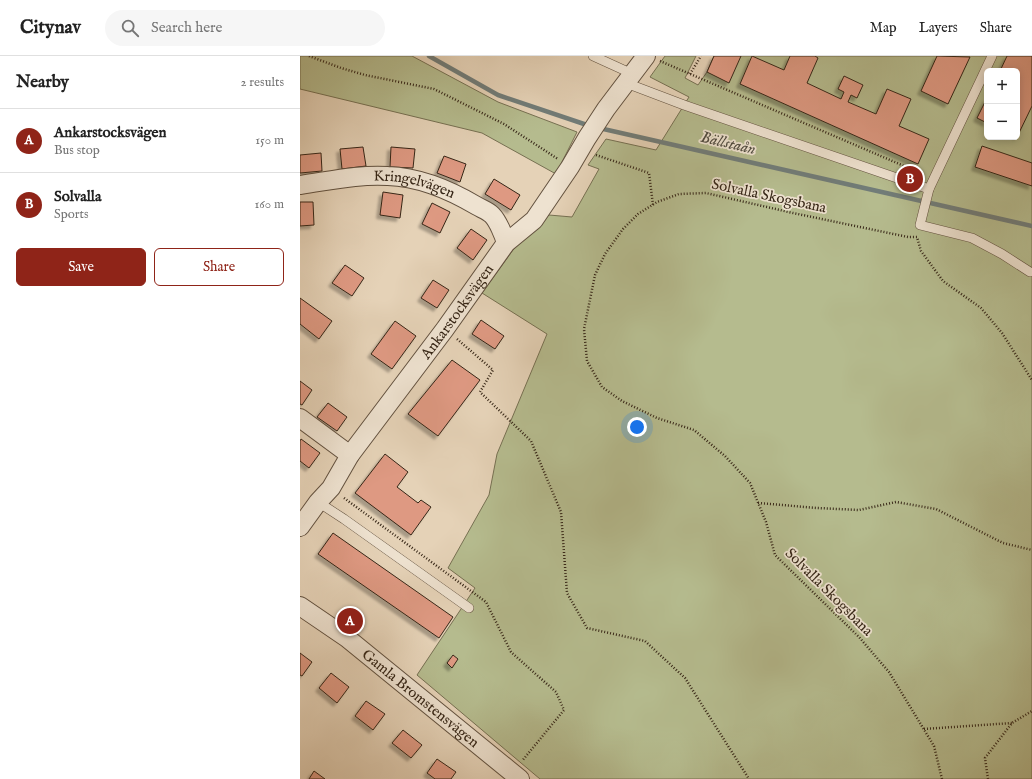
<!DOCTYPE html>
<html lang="en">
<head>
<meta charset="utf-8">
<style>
	:root { --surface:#fff; --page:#f6f6f6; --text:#222; --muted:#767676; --line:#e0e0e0; --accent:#8f2418 }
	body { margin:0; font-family:"IM FELL English",serif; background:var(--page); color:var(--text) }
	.controls { position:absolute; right:12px; top:12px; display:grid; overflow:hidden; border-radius:6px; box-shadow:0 2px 10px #0003 }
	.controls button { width:36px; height:36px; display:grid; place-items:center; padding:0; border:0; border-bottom:1px solid var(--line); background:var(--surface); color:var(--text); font:20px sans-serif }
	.you { position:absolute; left:337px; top:371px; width:14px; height:14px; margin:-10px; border:3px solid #fff; border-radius:50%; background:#1a73e8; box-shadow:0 0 0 6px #1a73e833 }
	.badge { display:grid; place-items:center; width:26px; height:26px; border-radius:50%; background:var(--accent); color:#fff; font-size:13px; font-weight:700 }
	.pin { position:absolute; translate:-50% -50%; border:2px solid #fff; box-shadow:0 1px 4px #0006 }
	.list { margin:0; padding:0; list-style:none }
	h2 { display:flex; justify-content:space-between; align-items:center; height:52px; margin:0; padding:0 16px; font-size:17px }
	h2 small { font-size:13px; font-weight:400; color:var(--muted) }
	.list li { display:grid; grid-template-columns:26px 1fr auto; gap:12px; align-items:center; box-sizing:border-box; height:64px; padding:0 16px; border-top:1px solid var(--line) }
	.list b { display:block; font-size:15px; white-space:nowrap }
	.list p { margin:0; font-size:13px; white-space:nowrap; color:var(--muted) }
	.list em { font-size:13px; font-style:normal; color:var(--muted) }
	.actions { display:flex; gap:8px; padding:12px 16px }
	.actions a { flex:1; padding:9px 0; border:1px solid var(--accent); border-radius:6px; text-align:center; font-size:14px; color:var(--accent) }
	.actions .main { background:var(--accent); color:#fff }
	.icon { flex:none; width:22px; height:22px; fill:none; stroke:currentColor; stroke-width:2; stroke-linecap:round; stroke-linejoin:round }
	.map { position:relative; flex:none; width:732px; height:723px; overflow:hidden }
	header { display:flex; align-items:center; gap:24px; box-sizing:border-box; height:56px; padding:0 20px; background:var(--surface); border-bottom:1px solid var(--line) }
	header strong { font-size:19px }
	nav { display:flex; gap:22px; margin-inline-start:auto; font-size:14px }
	.search { width:280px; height:36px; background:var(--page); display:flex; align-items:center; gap:10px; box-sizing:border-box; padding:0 14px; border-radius:22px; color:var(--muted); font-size:15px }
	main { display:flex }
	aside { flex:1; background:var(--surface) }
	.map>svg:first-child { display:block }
	.green { fill:#b5bb8e; stroke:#767052; fill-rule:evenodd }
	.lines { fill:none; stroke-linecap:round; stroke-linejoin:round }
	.stream { stroke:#717c78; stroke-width:4.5 }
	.building { fill:#de9982; stroke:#362617; filter:url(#shadow) }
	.service-casing { stroke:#62513f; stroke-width:10 }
	.minor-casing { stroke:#62513f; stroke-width:20 }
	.path { stroke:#362617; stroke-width:2.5; stroke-dasharray:1 2; stroke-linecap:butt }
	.service { stroke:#eee2d0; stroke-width:9 }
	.minor { stroke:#eee2d0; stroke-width:18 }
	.labels { text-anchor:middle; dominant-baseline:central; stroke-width:3.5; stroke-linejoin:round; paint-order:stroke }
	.street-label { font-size:15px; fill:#362617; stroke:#eee2d0 }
	.water-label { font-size:16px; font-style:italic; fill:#4f4a3f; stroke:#eee2d0 }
</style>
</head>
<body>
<header>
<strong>Citynav</strong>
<div class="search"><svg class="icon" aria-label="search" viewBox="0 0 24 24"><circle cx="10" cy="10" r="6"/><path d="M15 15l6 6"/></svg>Search here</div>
<nav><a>Map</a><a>Layers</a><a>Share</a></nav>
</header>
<main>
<aside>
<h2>Nearby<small>2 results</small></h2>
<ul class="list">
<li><span class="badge">A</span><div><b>Ankarstocksvägen</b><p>Bus stop</p></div><em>150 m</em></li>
<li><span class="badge">B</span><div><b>Solvalla</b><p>Sports</p></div><em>160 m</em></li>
</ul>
<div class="actions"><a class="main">Save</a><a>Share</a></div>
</aside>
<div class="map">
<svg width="732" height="723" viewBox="0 0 732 723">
	<defs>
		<filter id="shadow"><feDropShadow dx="-3.5" dy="3.5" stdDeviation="1" flood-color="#0004"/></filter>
	</defs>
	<rect width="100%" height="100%" fill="#e5d2b7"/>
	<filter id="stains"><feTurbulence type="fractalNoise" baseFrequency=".005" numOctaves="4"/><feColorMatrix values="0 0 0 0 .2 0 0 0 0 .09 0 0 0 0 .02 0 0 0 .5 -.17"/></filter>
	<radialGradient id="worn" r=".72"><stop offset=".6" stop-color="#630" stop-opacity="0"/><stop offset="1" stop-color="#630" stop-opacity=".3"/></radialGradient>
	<g class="green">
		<path d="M0,0H112L198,46L277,76L256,118L182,77L0,33Z"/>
		<path d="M365,0H396L385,22L398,29L407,16L414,0H732V723H240L117,619L175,532L148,512L189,439L197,398L247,278L182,237L213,194L249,159L272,161L299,113L288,109L306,83L356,94L389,41L350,21ZM687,15H717V81H687Z"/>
	</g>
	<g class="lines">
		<g class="stream">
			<path d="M129,0L198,39L290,70"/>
			<path d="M299,72L732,170"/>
		</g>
	</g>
	<g class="building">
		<path d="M414,0H441L429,27L407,16Z"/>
		<path d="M452,0L484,14L490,0H515L518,2L507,27L541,43L544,36L538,33L544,20L563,29L557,42L551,39L548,46L576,58L587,33L611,43L599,70L629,83L618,108L440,28Z"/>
		<path d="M637,0L670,1L648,48L621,35Z"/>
		<path d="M707,0H732V50L717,81V15H700Z"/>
		<path d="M687,42V67L677,62Z"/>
		<path d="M682,90L732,107V130L675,111Z"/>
		<path d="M63,91L66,110L42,113L40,93Z"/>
		<path d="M91,91L115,93L113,112L90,111Z"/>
		<path d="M21,97L22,115L0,117V99Z"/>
		<path d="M144,100L166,108L160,126L137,117Z"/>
		<path d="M194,123L220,139L211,154L185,138Z"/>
		<path d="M83,136L103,139L100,162L80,159Z"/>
		<path d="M0,146H13L14,169L0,170Z"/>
		<path d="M132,147L150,156L140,177L122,168Z"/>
		<path d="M171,173L187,184L173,204L157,192Z"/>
		<path d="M45,209L64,222L52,240L32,227Z"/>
		<path d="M133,224L149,234L137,252L121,242Z"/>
		<path d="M0,242L32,265L19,283L0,268Z"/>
		<path d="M181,264L204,280L195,293L172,278Z"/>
		<path d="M95,265L116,280L92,313L71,298Z"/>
		<path d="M152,304L180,324L138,380L108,358Z"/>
		<path d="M0,325L12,334L2,349L0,348Z"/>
		<path d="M28,347L47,361L37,375L17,361Z"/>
		<path d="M1,383L20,397L9,412L0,405V385Z"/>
		<path d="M85,398L108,416L97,431L118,447L121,444L131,451L111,479L55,437Z"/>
		<path d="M33,477L153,561L139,582L18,498Z"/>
		<path d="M0,597L12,606L2,620L0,619Z"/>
		<path d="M153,599L158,603L152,612L147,607Z"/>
		<path d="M31,617L49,631L37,647L19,632Z"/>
		<path d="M66,645L85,658L73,674L55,660Z"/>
		<path d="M103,674L122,689L111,702L92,687Z"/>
		<path d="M137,703L156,716L151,723H135L127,717Z"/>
		<path d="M14,715L25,723H9Z"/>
	</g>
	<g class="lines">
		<g class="service-casing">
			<g id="service">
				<path d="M293,0L326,15"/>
				<path d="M692,0L629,133L620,169L672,182L702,198L730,216"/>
				<path d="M326,27L384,49L629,133"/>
				<path d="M18,446L44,463L169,552"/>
			</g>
		</g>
		<g class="minor-casing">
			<g id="minor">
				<path id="s1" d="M0,129C29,125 59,118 88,120C119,121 150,134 177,150C182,153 188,155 192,159C198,165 204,180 206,187"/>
				<path d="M0,362L50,399"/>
				<path id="s2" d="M0,471L18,446L31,432L50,399L145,273L206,187L234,164L270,111L287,82L306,53L346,0"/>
				<path id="s3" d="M0,550L47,582L220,723"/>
			</g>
		</g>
		<g class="path">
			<path d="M9,0L41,12L65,19L134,33L204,68L258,103"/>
			<path d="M360,5L604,110"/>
			<path d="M390,18L401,0"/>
			<path d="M296,99L349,117L353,149"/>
			<path d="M157,283L193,314L180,336L231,385L261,456L267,537L287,572L345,585L385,622L449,723"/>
			<path d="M44,442L186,546L211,596L256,636L264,654L222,705"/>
			<path d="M458,447L517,452L559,454L596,446L636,453L703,487L732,494"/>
			<path d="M624,673L712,667"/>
			<path d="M642,723L634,690L589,616L559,581L475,499L466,466L450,427L425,400L394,374L357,362L322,345L302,331L287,305L284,273L295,219L305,198L323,173L338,158L357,146L379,138L406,137L493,157L608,181H617L621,195L643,225L681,252L702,277L732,324"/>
			<path d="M688,723L685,702L712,667L732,655"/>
		</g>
		<use href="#service" class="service"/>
		<use href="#minor" class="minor"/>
	</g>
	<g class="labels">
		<g class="street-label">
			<text stroke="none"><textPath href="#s1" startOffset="116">Kringelvägen</textPath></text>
			<text transform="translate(469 140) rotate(12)">Solvalla Skogsbana</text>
			<text stroke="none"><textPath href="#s2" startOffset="267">Ankarstocksvägen</textPath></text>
			<text transform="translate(529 536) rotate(45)">Solvalla Skogsbana</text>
			<text stroke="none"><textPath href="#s3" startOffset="152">Gamla Bromstensvägen</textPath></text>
		</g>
		<g class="water-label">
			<text transform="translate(428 88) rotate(13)">Bällstaån</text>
		</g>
	</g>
	<rect width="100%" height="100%" filter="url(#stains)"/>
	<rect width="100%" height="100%" fill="url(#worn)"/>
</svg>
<div class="controls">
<button>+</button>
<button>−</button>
</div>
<div class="you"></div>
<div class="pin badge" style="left:50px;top:565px">A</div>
<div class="pin badge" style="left:610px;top:123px">B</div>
</div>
</main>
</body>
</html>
